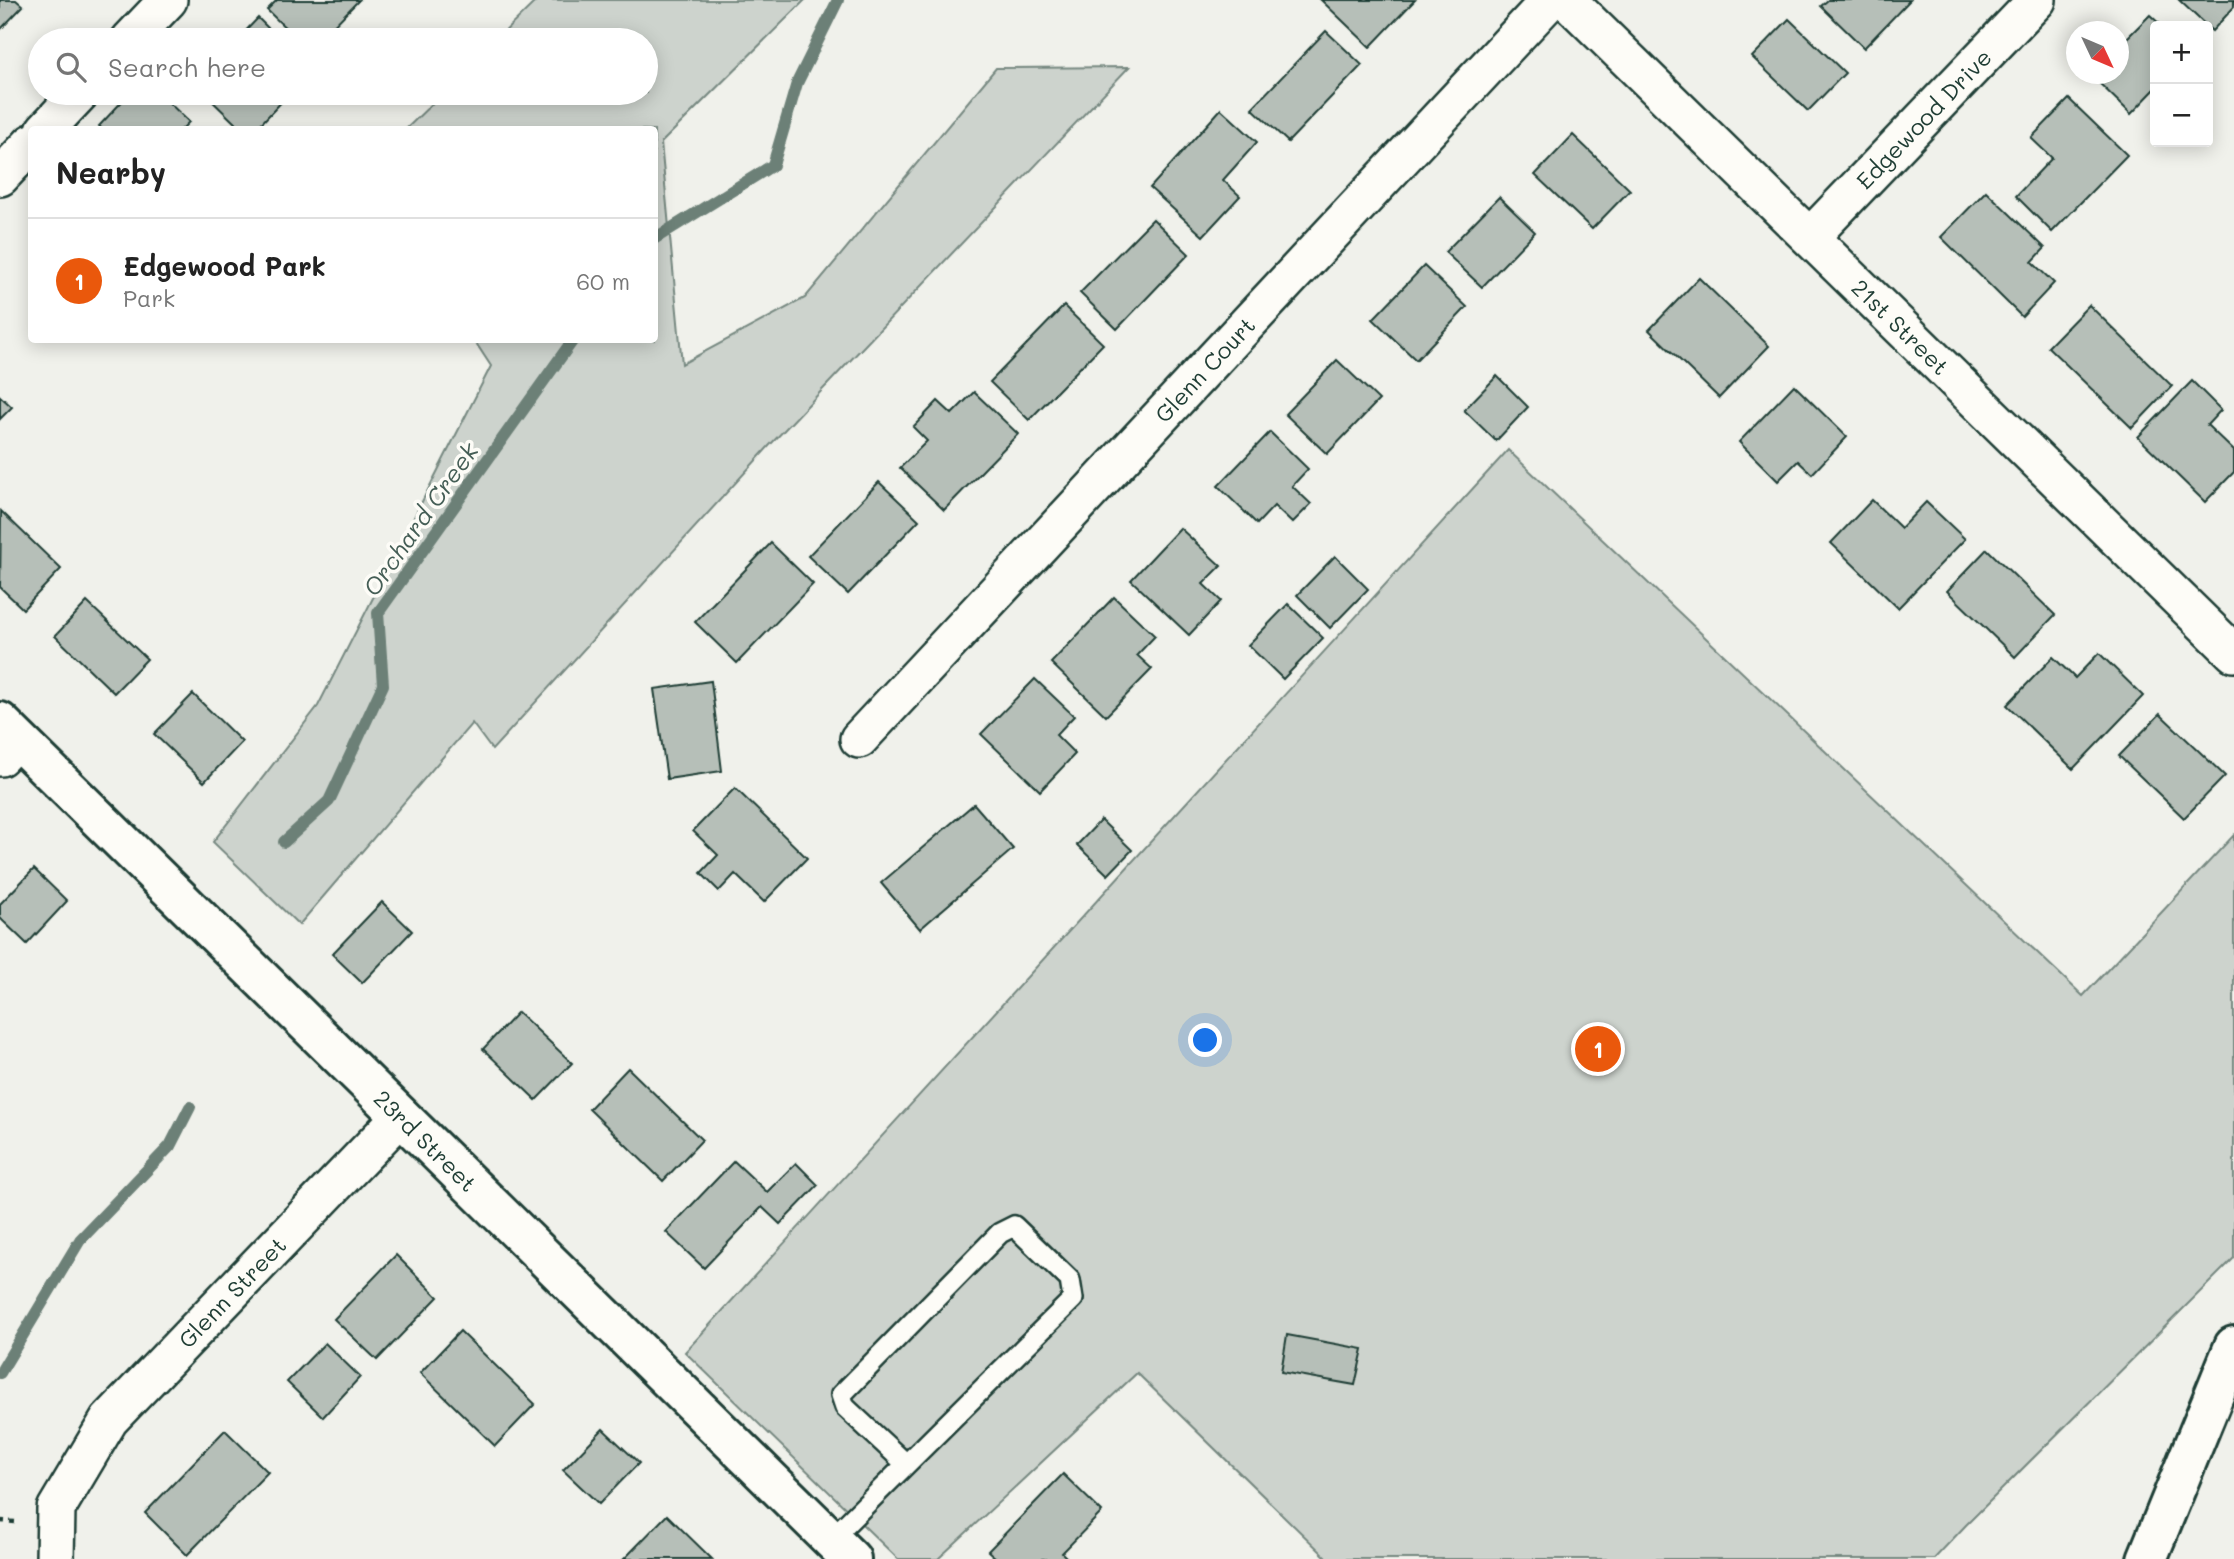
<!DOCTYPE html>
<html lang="en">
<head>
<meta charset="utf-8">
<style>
	:root { --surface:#fff; --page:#f6f6f6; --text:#222; --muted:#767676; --line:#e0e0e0; --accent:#ea580c }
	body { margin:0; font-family:Mali,sans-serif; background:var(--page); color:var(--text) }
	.controls { position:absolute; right:21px; top:21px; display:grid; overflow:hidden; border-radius:7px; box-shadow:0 4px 18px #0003 }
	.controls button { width:63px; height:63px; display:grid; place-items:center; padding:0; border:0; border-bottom:2px solid var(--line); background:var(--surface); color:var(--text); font:35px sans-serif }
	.compass { position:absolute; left:2066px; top:21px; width:63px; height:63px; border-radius:50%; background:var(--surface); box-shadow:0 4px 18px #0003; rotate:134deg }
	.you { position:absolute; left:1206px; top:1041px; width:24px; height:24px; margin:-18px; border:5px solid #fff; border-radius:50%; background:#1a73e8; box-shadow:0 0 0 10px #1a73e833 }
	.badge { display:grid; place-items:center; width:46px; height:46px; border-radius:50%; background:var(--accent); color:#fff; font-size:23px; font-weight:700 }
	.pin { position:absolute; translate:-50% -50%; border:4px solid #fff; box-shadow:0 2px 7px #0006 }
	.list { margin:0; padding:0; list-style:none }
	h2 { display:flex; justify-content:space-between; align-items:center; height:91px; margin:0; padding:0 28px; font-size:30px }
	h2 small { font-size:23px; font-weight:400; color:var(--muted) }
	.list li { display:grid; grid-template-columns:46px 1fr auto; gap:21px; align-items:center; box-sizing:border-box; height:126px; padding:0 28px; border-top:2px solid var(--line) }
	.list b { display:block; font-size:26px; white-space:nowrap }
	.list p { margin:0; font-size:23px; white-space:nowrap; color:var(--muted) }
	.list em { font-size:23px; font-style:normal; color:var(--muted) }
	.icon { flex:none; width:38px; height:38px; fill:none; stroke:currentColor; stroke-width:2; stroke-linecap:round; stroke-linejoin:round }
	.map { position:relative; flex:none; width:2234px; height:1559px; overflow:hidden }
	.search { position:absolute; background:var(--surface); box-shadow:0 4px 18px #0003; left:28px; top:28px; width:630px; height:77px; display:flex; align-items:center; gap:18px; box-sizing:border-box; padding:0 24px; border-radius:38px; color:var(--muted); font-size:26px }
	.panel { position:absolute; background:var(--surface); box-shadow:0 4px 18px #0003; left:28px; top:126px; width:630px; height:217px; border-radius:7px }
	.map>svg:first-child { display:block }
	.green { fill:#cdd3cd; stroke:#768880; stroke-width:2 }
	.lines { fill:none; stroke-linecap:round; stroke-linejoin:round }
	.stream { stroke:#6c8077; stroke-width:12 }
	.building { fill:#b6bfb8; stroke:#1f3d34; stroke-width:2 }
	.lane-casing { stroke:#1f3d34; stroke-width:24 }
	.street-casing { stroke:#1f3d34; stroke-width:42 }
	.secondary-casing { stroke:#1f3d34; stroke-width:44 }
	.path { stroke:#1f3d34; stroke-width:4.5; stroke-dasharray:5 5; stroke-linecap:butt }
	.lane { stroke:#fdfcf7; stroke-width:19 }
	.street { stroke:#fdfcf7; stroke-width:37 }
	.secondary { stroke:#fdfcf7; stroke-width:38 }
	.labels { text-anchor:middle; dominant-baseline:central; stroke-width:7; stroke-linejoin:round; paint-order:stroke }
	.street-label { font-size:23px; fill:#1f3d34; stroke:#fdfcf7 }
	.water-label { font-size:24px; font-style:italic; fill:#455e56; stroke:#fdfcf7 }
</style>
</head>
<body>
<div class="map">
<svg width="2234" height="1559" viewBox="0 0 2234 1559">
	<rect width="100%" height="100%" fill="#f0f1eb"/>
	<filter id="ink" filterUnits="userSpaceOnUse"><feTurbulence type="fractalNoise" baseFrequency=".0143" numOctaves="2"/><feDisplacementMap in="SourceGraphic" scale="14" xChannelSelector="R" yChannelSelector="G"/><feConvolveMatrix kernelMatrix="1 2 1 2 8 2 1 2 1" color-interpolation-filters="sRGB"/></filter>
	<g filter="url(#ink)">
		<g class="green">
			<path d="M537,0H805L661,143L682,364L805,298L996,68L1129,67L770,445L492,750L472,723L299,925L213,842L318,706L491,366L474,340H654V130L406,129L443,93H646V40H496Z"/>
			<path d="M1508,450L2083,996L2234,835V1258L1966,1525L1934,1559H1328L1137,1373L938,1559H898L685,1352Z"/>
		</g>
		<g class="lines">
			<g class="stream">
				<path d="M654,239L773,165L797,83L838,0"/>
				<path d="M284,842L329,801L383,685L378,613L573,340"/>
				<path d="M0,1373L80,1240L170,1146L190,1107"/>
			</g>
		</g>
		<g class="building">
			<path d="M0,0H16L23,6L0,30Z"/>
			<path d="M277,0H359L320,40H298L267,10Z"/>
			<path d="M1321,0H1415L1370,47Z"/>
			<path d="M1828,0H1910L1864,48L1821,6Z"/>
			<path d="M2179,0H2234V7L2212,31Z"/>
			<path d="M2150,15L2162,26H2155V89L2131,114L2091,75L2093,74H2118V47Z"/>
			<path d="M258,18L280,40H237Z"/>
			<path d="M1789,19L1845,73L1808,111L1752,57Z"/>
			<path d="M1326,31L1362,65L1288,142L1252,108Z"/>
			<path d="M130,93H159L189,122L181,130H103L99,126Z"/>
			<path d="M204,93H290L255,130H242Z"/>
			<path d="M2069,99L2127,155L2052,232L2016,196L2052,158L2031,138Z"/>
			<path d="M1221,109L1257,142L1223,180L1240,196L1203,236L1150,188Z"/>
			<path d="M1573,135L1630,190L1592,229L1535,175Z"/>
			<path d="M1986,191L2045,248L2032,262L2054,283L2022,317L1941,237Z"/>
			<path d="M1499,197L1535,232L1482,287L1445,252Z"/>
			<path d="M1153,219L1189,254L1117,329L1080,293Z"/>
			<path d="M1424,266L1467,307L1416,360L1373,319Z"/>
			<path d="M1699,278L1769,346L1719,398L1649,330Z"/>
			<path d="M2089,305L2172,386L2132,428L2048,347Z"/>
			<path d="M1064,306L1103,344L1029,420L990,382Z"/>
			<path d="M1337,360L1379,400L1327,454L1285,414Z"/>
			<path d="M1497,376L1528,407L1496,441L1464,410Z"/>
			<path d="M2192,381L2221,410L2207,425L2234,451V472L2205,502L2138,437Z"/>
			<path d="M1794,385L1847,437L1812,474L1798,461L1778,481L1739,442Z"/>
			<path d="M974,392L1018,434L944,510L900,468L927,441L913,427L938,401L952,414Z"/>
			<path d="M0,396L12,407L0,419Z"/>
			<path d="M1270,432L1308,469L1292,486L1311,504L1292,523L1274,506L1257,524L1218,486Z"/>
			<path d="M879,482L919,520L848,594L808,556Z"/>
			<path d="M1872,500L1901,528L1926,502L1965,539L1898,608L1831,543Z"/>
			<path d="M1,511L61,569L23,609L0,587Z"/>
			<path d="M1180,528L1221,566L1203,584L1221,601L1189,635L1131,580Z"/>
			<path d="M771,543L813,584L737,663L695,622Z"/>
			<path d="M1987,549L2055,615L2015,657L1947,591Z"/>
			<path d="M1335,556L1368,589L1330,628L1297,595Z"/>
			<path d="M1114,597L1155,636L1137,655L1152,669L1106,716L1051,663Z"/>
			<path d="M87,602L147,659L114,693L55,636Z"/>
			<path d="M1288,604L1323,638L1283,679L1248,645Z"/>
			<path d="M2099,653L2143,696L2073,769L2007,705L2053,657L2075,678Z"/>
			<path d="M1035,679L1074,716L1056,735L1075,754L1040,791L981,734Z"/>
			<path d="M711,681L722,771L667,779L654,689Z"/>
			<path d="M193,694L242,742L204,782L154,734Z"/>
			<path d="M2160,714L2225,776L2184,818L2119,756Z"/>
			<path d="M735,788L807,858L764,902L735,874L719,891L701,873L718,855L693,831Z"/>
			<path d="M974,804L1013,849L920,929L881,883Z"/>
			<path d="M1101,820L1132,850L1108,875L1077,845Z"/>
			<path d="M34,869L67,901L27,944L0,918V904Z"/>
			<path d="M382,902L412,931L362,983L332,954Z"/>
			<path d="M518,1012L572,1063L536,1100L483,1049Z"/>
			<path d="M628,1068L702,1140L663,1181L589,1109Z"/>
			<path d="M734,1161L767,1192L796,1163L818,1185L780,1224L762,1207L704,1268L666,1232Z"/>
			<path d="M396,1255L438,1297L377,1360L334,1319Z"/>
			<path d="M460,1331L535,1404L495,1446L420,1373Z"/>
			<path d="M1287,1335L1363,1349L1355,1385L1281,1372Z"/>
			<path d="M325,1343L360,1377L323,1417L287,1382Z"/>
			<path d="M603,1429L639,1463L599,1504L563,1470Z"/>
			<path d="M225,1430L268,1472L187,1555L145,1513Z"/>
			<path d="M1063,1474L1102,1512L1062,1553L1068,1559H997L988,1551Z"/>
			<path d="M667,1515L712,1559H624Z"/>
		</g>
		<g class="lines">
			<g class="lane-casing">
				<path id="lane" d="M831,1539L1073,1299L1070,1280L1014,1226L1000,1233L841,1395L845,1407L906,1464"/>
			</g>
			<g class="street-casing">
				<g id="street">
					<path id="s1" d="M1567,0L2234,653"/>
					<path d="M130,40L168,0"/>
					<path d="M45,130L80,93"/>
					<path d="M0,177L32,143"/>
					<path id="s2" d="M1810,237L2037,0"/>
					<path id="s3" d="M859,739L1550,0"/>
					<path d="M0,757L17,739"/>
					<path id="s4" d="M55,1559L56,1509L109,1420L401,1116"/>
				</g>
			</g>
			<g class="secondary-casing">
				<g id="secondary">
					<path id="s5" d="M0,722L851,1559"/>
					<path d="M2147,1559L2234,1346"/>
				</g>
			</g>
			<path class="path" d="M0,1521L16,1522"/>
			<use href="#lane" class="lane"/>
			<use href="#street" class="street"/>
			<use href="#secondary" class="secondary"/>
		</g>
	</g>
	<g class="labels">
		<g class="street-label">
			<text stroke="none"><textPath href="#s2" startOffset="164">Edgewood Drive</textPath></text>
			<text stroke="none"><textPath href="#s1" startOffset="467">21st Street</textPath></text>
			<text stroke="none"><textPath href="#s3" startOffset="506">Glenn Court</textPath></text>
			<text stroke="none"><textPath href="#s5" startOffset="597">23rd Street</textPath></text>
			<text stroke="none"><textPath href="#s4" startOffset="331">Glenn Street</textPath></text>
		</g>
		<g class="water-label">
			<text transform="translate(420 519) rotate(-55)">Orchard Creek</text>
		</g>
	</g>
</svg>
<div class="controls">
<button>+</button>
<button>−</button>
</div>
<svg class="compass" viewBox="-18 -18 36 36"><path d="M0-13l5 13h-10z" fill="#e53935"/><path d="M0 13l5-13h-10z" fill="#767676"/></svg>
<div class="you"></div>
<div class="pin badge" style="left:1598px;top:1049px">1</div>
<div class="search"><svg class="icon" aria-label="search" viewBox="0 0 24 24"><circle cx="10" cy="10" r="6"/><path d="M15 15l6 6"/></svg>Search here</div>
<section class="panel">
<h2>Nearby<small></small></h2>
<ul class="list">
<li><span class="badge">1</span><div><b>Edgewood Park</b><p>Park</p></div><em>60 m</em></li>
</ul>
</section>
</div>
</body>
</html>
